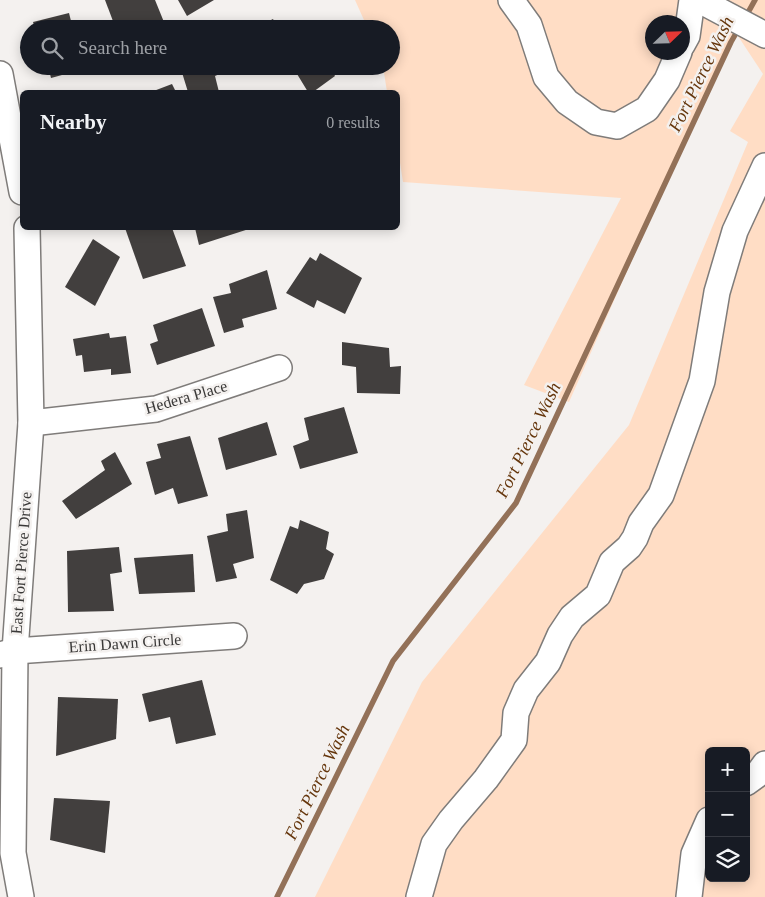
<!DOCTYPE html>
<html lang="en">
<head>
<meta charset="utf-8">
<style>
	:root { --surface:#171b24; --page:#242831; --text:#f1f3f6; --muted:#9ea1a6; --line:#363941 }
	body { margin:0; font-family:Georgia,serif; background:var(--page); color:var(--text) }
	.controls { position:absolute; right:15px; bottom:15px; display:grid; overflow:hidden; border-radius:8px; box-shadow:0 2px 12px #0003 }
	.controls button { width:45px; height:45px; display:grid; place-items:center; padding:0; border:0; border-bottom:1px solid var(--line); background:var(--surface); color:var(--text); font:25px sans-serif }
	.compass { position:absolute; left:645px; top:15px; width:45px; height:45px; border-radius:50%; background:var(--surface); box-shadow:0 2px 12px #0003; rotate:67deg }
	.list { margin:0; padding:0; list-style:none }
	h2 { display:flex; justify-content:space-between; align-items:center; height:65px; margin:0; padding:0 20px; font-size:21px }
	h2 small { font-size:16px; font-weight:400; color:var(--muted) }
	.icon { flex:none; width:28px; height:28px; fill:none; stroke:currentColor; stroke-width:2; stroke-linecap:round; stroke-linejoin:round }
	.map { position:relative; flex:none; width:765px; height:897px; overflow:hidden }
	.search { position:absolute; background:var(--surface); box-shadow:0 2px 12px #0003; left:20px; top:20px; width:380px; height:55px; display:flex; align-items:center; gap:12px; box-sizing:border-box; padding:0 18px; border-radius:28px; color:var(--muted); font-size:19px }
	.panel { position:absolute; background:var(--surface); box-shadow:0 2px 12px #0003; left:20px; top:90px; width:380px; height:140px; border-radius:8px }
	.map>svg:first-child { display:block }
	.green { fill:#ffddc5; fill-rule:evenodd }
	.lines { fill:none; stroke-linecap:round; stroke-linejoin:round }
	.stream { stroke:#937158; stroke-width:5.5 }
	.building { fill:#423f3e }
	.minor-casing { stroke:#7f7c7a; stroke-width:28 }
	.minor { stroke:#fff; stroke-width:25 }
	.labels { text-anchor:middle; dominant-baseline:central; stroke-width:5; stroke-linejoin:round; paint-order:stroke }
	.street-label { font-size:16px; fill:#3a3938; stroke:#f4f1ef }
	.water-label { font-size:18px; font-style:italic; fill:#65360c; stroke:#f4f1ef }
</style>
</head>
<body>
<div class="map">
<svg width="765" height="897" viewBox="0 0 765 897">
	<rect width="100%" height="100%" fill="#f4f1ef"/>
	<path class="green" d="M355,0H765V897H315L422,682L629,425L748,142L730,131L763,74L734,30L569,402L524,385L621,198L403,182L398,150V92H387L383,66H391V29H368ZM652,22H682V52H652ZM709,751H746V878H709Z"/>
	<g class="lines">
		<g class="stream">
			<path d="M745,18L755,0"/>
			<path d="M277,897L393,661L516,503L731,42L739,28"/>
		</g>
	</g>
	<g class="building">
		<path d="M105,0H155L166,27L162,29H116Z"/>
		<path d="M178,0H214L187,16Z"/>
		<path d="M69,13L73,29H35L33,22Z"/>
		<path d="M272,19L292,29H267Z"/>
		<path d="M48,66H83L84,69L51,78Z"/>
		<path d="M180,66H222L224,72L215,76L219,92H188Z"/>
		<path d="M289,66H330L335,76L313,92H308L294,69Z"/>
		<path d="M172,84L176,92H151Z"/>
		<path d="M125,228H172L186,266L143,279Z"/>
		<path d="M195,228H252L199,245Z"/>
		<path d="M93,239L120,257L95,306L65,287Z"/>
		<path d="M320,253L362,278L345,314L317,300L314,308L286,293L310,257L316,261Z"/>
		<path d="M267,270L277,309L242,319L244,327L224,333L213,297L231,293L229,284Z"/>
		<path d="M202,308L215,346L157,365L150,344L158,341L153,325Z"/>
		<path d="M109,333L110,338L126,336L131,373L111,375V369L84,372L82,355L76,356L73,339Z"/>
		<path d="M342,342L389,348L390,367L401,366L400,394L357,393L356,367L342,365Z"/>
		<path d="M344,407L358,453L300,469L293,446L309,440L304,418Z"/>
		<path d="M267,422L277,455L226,470L218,438Z"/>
		<path d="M190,436L208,496L178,504L173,488L155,495L146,462L161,458L157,444Z"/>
		<path d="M115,452L132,484L76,519L62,501L105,470L101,461Z"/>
		<path d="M247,510L254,558L233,564L237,578L216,582L207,536L228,531L226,514Z"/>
		<path d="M300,520L329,532L326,549L334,554L324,579L304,584L297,594L270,580L290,526L298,529Z"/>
		<path d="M119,547L122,572L110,574L114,611L68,612L67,551Z"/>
		<path d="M193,554L195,592L139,594L134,558Z"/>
		<path d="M202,680L216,735L176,744L170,717L149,722L142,694Z"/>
		<path d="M58,697L118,699L116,739L56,756Z"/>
		<path d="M54,798L110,801L105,853L50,840Z"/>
	</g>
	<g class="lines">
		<g class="minor-casing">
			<g id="minor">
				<path d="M511,0L529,25L546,77L567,102L596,122L617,126L647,109L667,80L679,52"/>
				<path d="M699,0L765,35"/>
				<path d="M682,45L687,36L692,0"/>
				<path d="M0,74L22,192"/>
				<path d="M31,423L156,409L279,368"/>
				<path d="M0,655L15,651L234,636"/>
				<path d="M746,783L757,775L765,764"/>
				<path d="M21,897L13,853L15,651L31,423L27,228"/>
				<path d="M419,897L434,844L451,820L486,779L514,740L516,713L526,690L548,662L560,635L572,617L598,595L612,562L629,547L635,538L641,523L661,495L702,381L717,292L735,231L765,166"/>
				<path d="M689,897L694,854L709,820"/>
			</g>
		</g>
		<use href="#minor" class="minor"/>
	</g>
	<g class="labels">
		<g class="street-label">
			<text transform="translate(186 397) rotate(-16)">Hedera Place</text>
			<text transform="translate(21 563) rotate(-86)">East Fort Pierce Drive</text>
			<text transform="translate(125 643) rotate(-4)">Erin Dawn Circle</text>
		</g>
		<g class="water-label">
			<text transform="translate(701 74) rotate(-64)">Fort Pierce Wash</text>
			<text transform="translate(528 440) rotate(-64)">Fort Pierce Wash</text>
			<text transform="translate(317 782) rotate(-64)">Fort Pierce Wash</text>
		</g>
	</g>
</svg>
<div class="controls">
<button>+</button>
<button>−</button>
<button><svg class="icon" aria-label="layers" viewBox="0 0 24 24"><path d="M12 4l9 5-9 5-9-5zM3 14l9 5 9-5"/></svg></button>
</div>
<svg class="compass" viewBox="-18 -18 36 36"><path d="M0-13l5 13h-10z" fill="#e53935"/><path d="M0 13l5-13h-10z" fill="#9ea1a6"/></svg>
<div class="search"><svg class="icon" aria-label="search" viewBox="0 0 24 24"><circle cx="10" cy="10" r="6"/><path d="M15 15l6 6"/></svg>Search here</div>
<section class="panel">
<h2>Nearby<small>0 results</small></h2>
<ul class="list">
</ul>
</section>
</div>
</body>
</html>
